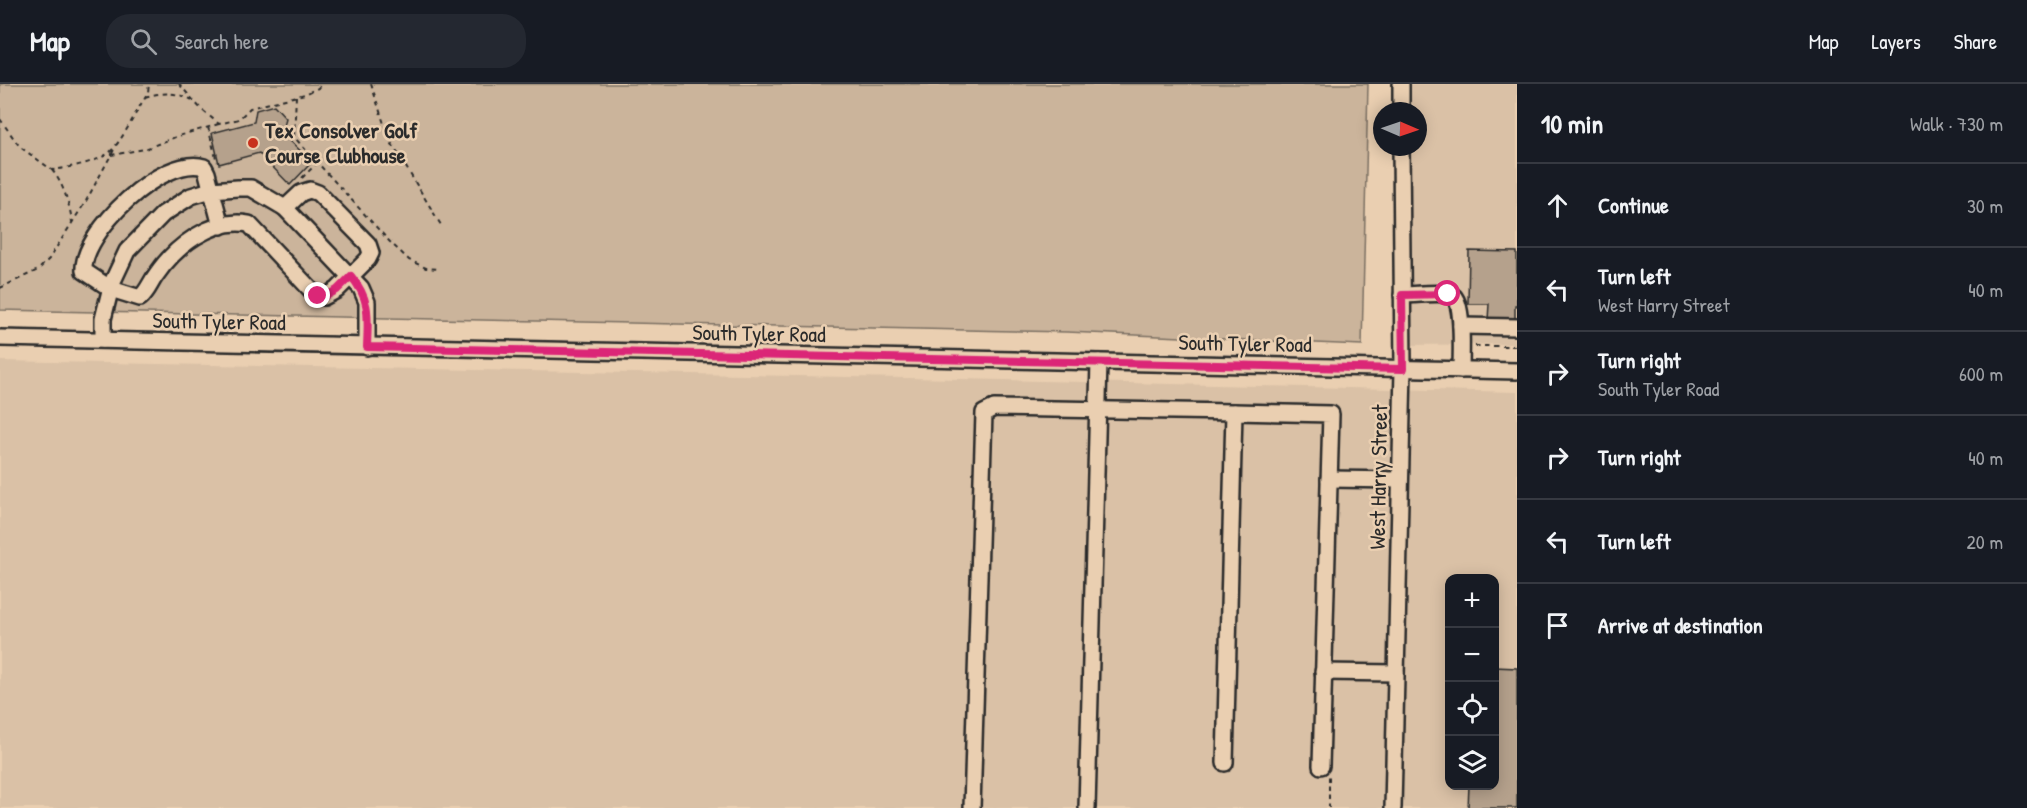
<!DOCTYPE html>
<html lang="en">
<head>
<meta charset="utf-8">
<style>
	:root { --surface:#171b24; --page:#242831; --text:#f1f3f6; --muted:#9ea1a6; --line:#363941 }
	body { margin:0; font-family:"Patrick Hand",sans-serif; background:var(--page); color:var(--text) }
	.controls { position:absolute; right:18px; bottom:18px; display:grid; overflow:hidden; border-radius:12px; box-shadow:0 3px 15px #0003 }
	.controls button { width:54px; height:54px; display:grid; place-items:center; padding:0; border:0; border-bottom:2px solid var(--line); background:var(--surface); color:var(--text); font:30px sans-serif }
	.compass { position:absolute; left:1373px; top:18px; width:54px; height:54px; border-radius:50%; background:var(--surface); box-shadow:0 3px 15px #0003; rotate:92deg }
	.stop { position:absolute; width:18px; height:18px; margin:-14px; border:4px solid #db2777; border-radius:50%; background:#fff }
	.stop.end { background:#db2777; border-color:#fff; box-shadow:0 2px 6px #0008 }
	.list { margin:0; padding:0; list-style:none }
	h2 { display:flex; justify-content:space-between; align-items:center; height:78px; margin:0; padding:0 24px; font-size:26px }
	h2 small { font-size:20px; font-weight:400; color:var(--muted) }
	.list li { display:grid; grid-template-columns:39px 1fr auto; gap:18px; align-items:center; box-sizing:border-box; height:84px; padding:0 24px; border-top:2px solid var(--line) }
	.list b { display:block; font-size:22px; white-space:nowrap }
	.list p { margin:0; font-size:20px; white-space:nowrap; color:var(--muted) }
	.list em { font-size:20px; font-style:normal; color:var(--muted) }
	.icon { flex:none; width:33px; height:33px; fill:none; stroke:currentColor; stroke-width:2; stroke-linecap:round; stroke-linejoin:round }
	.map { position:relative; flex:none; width:1517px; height:724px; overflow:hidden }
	header { display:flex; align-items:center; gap:36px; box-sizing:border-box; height:84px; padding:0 30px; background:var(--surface); border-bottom:2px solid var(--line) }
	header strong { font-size:28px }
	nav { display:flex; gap:33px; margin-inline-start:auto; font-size:21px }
	.search { width:420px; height:54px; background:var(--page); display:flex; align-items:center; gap:15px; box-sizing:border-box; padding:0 21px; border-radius:24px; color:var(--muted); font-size:22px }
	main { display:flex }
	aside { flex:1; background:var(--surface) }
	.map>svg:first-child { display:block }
	.built { fill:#dac1a6; fill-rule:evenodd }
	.green { fill:#cbb49b; stroke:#7b7063; stroke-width:1.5 }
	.building { fill:#b5a18c; stroke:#2b2b2b; stroke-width:1.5 }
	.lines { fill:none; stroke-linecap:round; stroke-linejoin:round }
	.minor-casing { stroke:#2b2b2b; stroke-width:20 }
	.path { stroke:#2b2b2b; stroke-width:2; stroke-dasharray:4.5 4.5; stroke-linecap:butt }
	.minor { stroke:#eacfb1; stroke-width:15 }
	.route { stroke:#db2777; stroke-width:8 }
	.poi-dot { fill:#c8321e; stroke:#eacfb1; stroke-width:2 }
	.labels { text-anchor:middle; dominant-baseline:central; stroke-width:5; stroke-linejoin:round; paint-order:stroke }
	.poi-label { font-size:22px; font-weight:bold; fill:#2b2b2b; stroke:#eacfb1; text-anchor:start }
	.street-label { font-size:22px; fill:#2b2b2b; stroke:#eacfb1 }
</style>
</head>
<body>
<header>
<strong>Map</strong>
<div class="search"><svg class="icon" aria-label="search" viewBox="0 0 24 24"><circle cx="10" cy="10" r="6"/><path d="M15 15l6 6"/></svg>Search here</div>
<nav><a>Map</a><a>Layers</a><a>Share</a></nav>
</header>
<main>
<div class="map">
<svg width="1517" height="724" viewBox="0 0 1517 724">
	<rect width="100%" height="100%" fill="#eacfb1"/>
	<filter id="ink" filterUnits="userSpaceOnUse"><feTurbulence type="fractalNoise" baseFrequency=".0167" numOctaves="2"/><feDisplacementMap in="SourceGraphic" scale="12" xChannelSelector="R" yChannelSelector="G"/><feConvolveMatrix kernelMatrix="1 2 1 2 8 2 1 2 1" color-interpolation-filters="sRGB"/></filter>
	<g filter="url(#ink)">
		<g class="built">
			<path d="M1403,0H1517V260L1402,261L1403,63H1418V27H1403Z"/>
			<path d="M0,277L960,295L1517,308V724H0ZM1450,494H1494V702H1450Z"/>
		</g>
		<path class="green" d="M0,0H1368L1362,261L1067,248L0,226Z"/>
		<g class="building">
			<path d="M274,21L286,34L282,49L312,78L290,101L259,69L219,80L212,49L254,38L256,26Z"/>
			<path d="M1469,167L1517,168V221H1515V237L1488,236L1489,220H1468Z"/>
			<path d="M1494,583L1517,584V724H1468L1469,702H1494Z"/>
		</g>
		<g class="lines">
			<g class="minor-casing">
				<g id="minor">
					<path d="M1401,27V0"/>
					<path d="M285,124L361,204L367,218V263"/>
					<path d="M1402,211C1413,211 1445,207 1453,212C1464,219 1461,272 1461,286"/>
					<path d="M1461,242L1517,243"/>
					<path d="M0,254L1517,287"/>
					<path d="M103,256V235L112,199L127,167L163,130L191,112L211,106L238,104H251L285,124L301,109L310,106L318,109L368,160L371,169L368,175L337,206L324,213L318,212L312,207L249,140C212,133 175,163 156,191C150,199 148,207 140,214L111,205L84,187C81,149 163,70 204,83L207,89L221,142"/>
					<path d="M1329,395L1400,396"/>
					<path d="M1323,588L1396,589"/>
					<path d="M1225,679L1234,328L1331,330L1321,682"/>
					<path d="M972,724L984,329L994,324L1234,328"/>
					<path d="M1087,724L1099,278"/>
					<path d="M1393,724L1403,285L1401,63"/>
				</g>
			</g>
			<g class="path">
				<path d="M179,0L201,25L219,40L239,35L250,24L305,10L318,4L321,0"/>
				<path d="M371,0L389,55L441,141"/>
				<path d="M296,12L294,53L390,158L409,176L426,184L439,185"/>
				<path d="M145,13C161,8 178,8 192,16"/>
				<path d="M0,35L20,63L52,86C67,84 99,78 110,68C123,56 138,24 148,8L149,0"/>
				<path d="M208,43L217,78"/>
				<path d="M111,71L145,65L178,52L219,40"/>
				<path d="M52,86C63,99 70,121 72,138"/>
				<path d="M302,94L317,79"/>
				<path d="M0,204L38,186L49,175L86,117L116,62"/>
				<path d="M1475,262H1517"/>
				<path d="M1329,724V691"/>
			</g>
			<use href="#minor" class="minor"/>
		</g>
	</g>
	<g class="lines" filter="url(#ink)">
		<path class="route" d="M318,212L324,213L337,206L351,192C371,216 368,233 367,263L1403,285L1402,211L1448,210"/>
	</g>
	<circle class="poi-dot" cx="253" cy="59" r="6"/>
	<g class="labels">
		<g class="poi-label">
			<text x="265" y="46">Tex Consolver Golf<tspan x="265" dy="25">Course Clubhouse</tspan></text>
		</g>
		<g class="street-label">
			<text transform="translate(219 237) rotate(1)">South Tyler Road</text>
			<text transform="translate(759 249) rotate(1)">South Tyler Road</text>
			<text transform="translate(1245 259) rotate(1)">South Tyler Road</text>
			<text transform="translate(1378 393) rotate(-89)">West Harry Street</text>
		</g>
	</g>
</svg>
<div class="controls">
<button>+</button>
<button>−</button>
<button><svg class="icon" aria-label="locate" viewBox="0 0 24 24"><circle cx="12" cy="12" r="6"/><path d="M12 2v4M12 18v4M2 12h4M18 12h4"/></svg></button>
<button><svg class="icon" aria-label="layers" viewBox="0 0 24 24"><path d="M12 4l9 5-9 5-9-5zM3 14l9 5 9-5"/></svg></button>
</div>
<svg class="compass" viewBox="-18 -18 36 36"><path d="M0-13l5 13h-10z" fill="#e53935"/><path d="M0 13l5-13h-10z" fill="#9ea1a6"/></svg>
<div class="stop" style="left:1448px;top:210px"></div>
<div class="stop end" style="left:318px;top:212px"></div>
</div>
<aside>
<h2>10 min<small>Walk · 730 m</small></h2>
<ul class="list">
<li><svg class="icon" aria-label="ahead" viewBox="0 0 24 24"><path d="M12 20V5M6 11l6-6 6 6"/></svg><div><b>Continue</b></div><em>30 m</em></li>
<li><svg class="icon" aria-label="left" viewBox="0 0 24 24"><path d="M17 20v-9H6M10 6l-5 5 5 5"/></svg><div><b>Turn left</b><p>West Harry Street</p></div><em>40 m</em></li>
<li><svg class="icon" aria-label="right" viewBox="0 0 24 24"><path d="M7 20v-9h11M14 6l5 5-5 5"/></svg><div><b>Turn right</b><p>South Tyler Road</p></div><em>600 m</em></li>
<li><svg class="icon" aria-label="right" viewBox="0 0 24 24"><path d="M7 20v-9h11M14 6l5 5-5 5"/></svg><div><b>Turn right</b></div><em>40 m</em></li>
<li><svg class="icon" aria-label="left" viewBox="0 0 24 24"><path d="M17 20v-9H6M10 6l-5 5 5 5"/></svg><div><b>Turn left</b></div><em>20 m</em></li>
<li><svg class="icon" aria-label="arrive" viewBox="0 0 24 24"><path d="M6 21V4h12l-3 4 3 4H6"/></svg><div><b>Arrive at destination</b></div></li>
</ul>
</aside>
</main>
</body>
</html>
